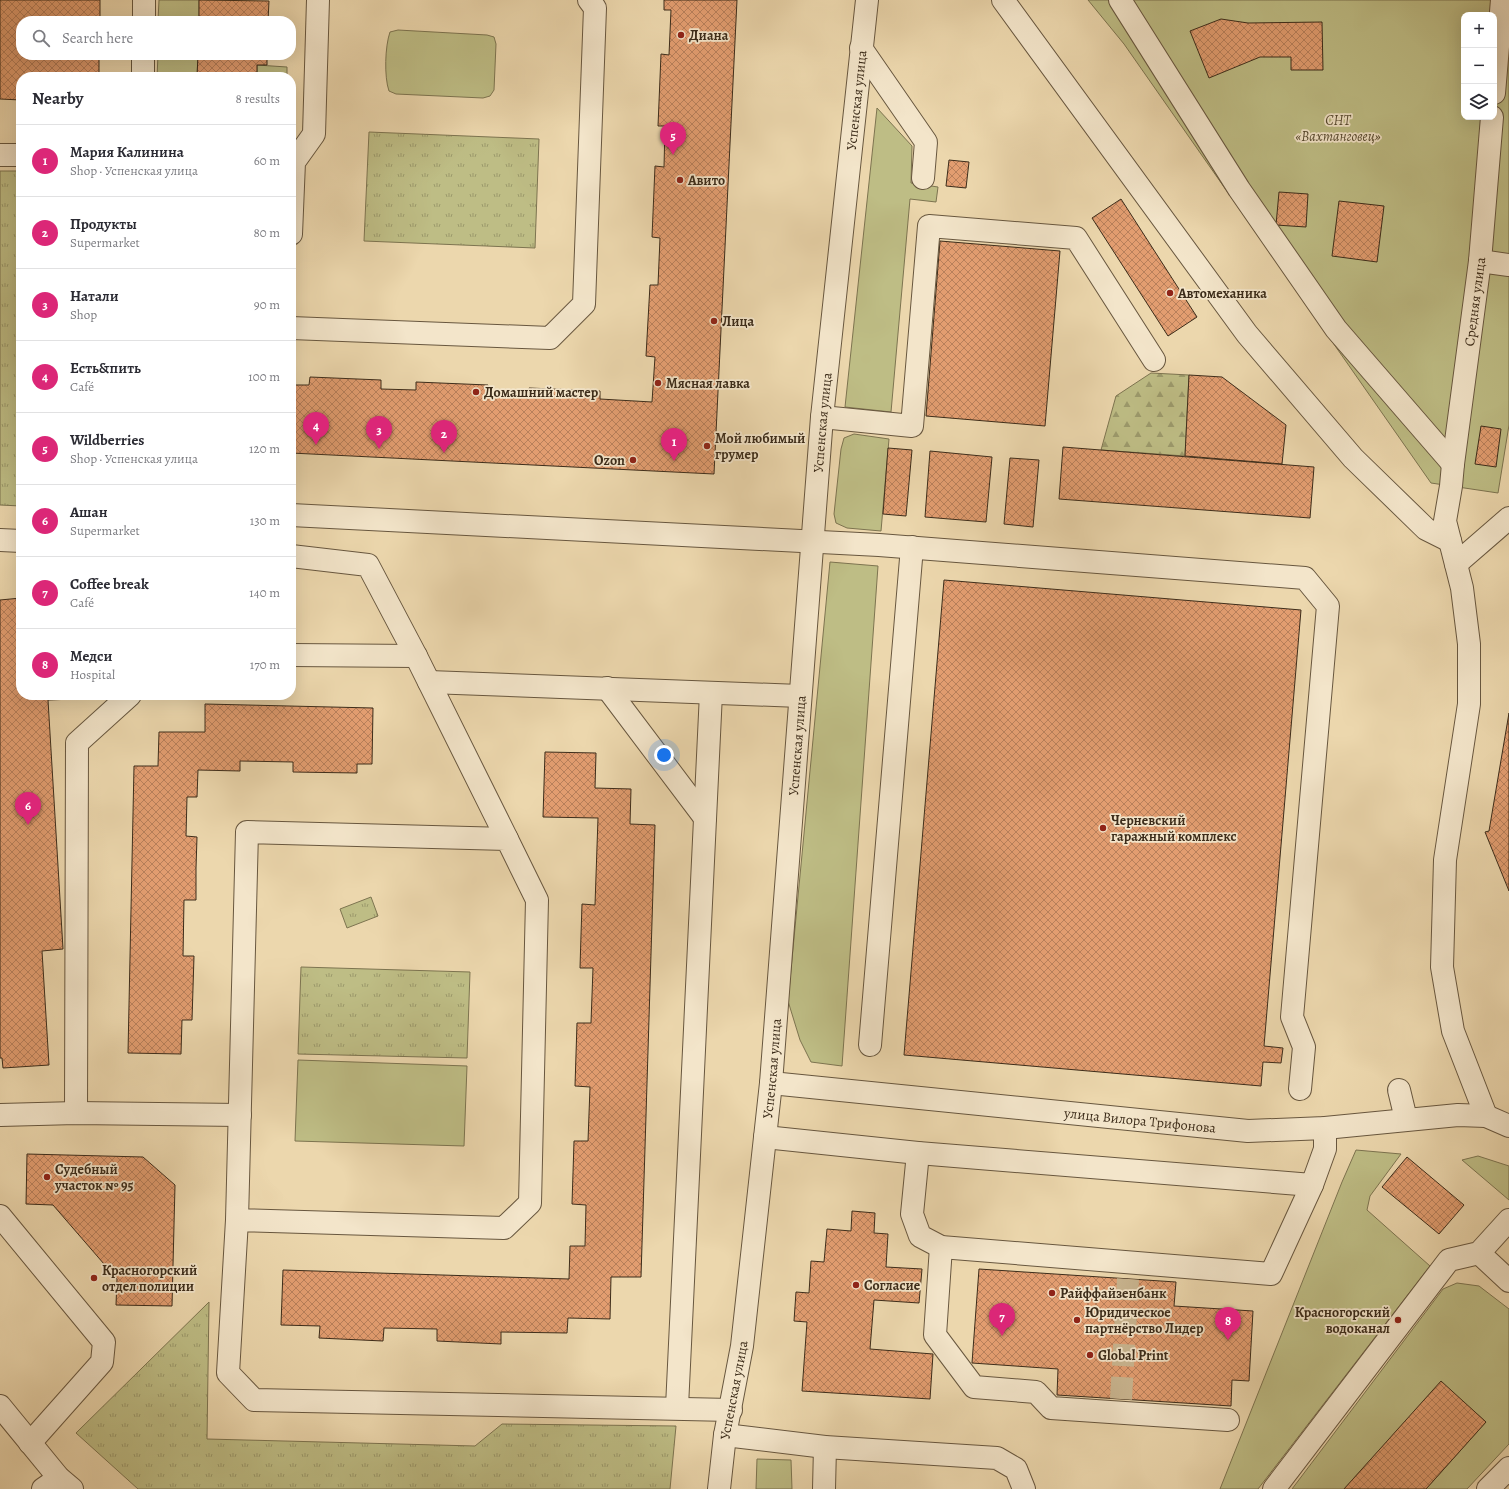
<!DOCTYPE html>
<html lang="en">
<head>
<meta charset="utf-8">
<style>
	:root { --surface:#fff; --page:#f2f2f3; --text:#2b2b33; --muted:#7c7c81; --line:#e1e1e2; --accent:#db2777 }
	body { margin:0; font-family:Alegreya,serif; background:var(--page); color:var(--text) }
	.controls { position:absolute; right:12px; top:12px; display:grid; overflow:hidden; border-radius:8px; box-shadow:0 4px 16px #0002 }
	.controls button { width:36px; height:36px; display:grid; place-items:center; padding:0; border:0; border-bottom:1px solid var(--line); background:var(--surface); color:var(--text); font:20px sans-serif }
	.you { position:absolute; left:664px; top:755px; width:14px; height:14px; margin:-10px; border:3px solid #fff; border-radius:50%; background:#1a73e8; box-shadow:0 0 0 6px #1a73e833 }
	.badge { display:grid; place-items:center; width:26px; height:26px; border-radius:50%; background:var(--accent); color:#fff; font-size:13px; font-weight:700 }
	.pin { position:absolute; translate:-50% -33px; filter:drop-shadow(0 1px 2px #0008) }
	.pin::after { content:''; position:absolute; top:21px; width:14px; height:12px; background:inherit; clip-path:polygon(0 0,100% 0,50% 100%) }
	.list { margin:0; padding:0; list-style:none }
	h2 { display:flex; justify-content:space-between; align-items:center; height:52px; margin:0; padding:0 16px; font-size:17px }
	h2 small { font-size:13px; font-weight:400; color:var(--muted) }
	.list li { display:grid; grid-template-columns:26px 1fr auto; gap:12px; align-items:center; box-sizing:border-box; height:72px; padding:0 16px; border-top:1px solid var(--line) }
	.list b { display:block; font-size:15px; white-space:nowrap }
	.list p { margin:0; font-size:13px; white-space:nowrap; color:var(--muted) }
	.list em { font-size:13px; font-style:normal; color:var(--muted) }
	.icon { flex:none; width:22px; height:22px; fill:none; stroke:currentColor; stroke-width:2; stroke-linecap:round; stroke-linejoin:round }
	.map { position:relative; flex:none; width:1509px; height:1489px; overflow:hidden }
	.search { position:absolute; background:var(--surface); box-shadow:0 4px 16px #0002; left:16px; top:16px; width:280px; height:44px; display:flex; align-items:center; gap:10px; box-sizing:border-box; padding:0 14px; border-radius:16px; color:var(--muted); font-size:15px }
	.panel { position:absolute; background:var(--surface); box-shadow:0 4px 16px #0002; left:16px; top:72px; width:280px; height:628px; border-radius:16px }
	.map>svg:first-child { display:block }
	.green { fill:#bebd85; stroke:#7d7450; fill-rule:evenodd }
	.forest { fill:url(#forest-firs); stroke:#7d7450 }
	.park { fill:url(#park-tufts); stroke:#7d7450 }
	.building { fill:url(#building-cross-hatch); stroke:#3c2c1a }
	.lines { fill:none; stroke-linecap:round; stroke-linejoin:round }
	.minor-tunnel { stroke:#c9b590; stroke-width:22; stroke-dasharray:22 11; stroke-linecap:butt }
	.minor-casing { stroke:#68573f; stroke-width:24 }
	.minor { stroke:#f3e5ca; stroke-width:22 }
	.poi-dot { fill:#8f2418; stroke:#f3e5ca; stroke-width:1.5 }
	.labels { text-anchor:middle; dominant-baseline:central; stroke-width:3.5; stroke-linejoin:round; paint-order:stroke }
	.poi-label { font-size:14px; font-weight:bold; fill:#3c2c1a; stroke:#f3e5ca; text-anchor:start }
	.street-label { font-size:14px; fill:#3c2c1a; stroke:#f3e5ca }
	.park-label { font-size:14px; font-style:italic; fill:#56492f; stroke:#f3e5ca }
</style>
</head>
<body>
<div class="map">
<svg width="1509" height="1489" viewBox="0 0 1509 1489">
	<defs>
		<pattern id="forest-firs" width="22" height="20" patternUnits="userSpaceOnUse"><rect width="22" height="20" fill="#bebd85"/><path d="M5 1l3.5 6h-7zM16 11l3.5 6h-7z" fill="#9c9a6c"/></pattern>
		<pattern id="park-tufts" width="24" height="20" patternUnits="userSpaceOnUse"><rect width="24" height="20" fill="#bebd85"/><path d="M3 7l-1-3M5 7V3M7 7l1-3M15 17l-1-3M17 17v-4M19 17l1-3" fill="none" stroke="#9c9a6c"/></pattern>
		<pattern id="building-cross-hatch" width="8" height="8" patternUnits="userSpaceOnUse"><rect width="8" height="8" fill="#e29d70"/><path d="M0 0l8 8M0 8l8-8" fill="none" stroke="#b8805b"/></pattern>
	</defs>
	<rect width="100%" height="100%" fill="#ecd7ad"/>
	<filter id="stains"><feTurbulence type="fractalNoise" baseFrequency=".005" numOctaves="4"/><feColorMatrix values="0 0 0 0 .2 0 0 0 0 .09 0 0 0 0 .02 0 0 0 .5 -.17"/></filter>
	<radialGradient id="worn" r=".72"><stop offset=".6" stop-color="#630" stop-opacity="0"/><stop offset="1" stop-color="#630" stop-opacity=".3"/></radialGradient>
	<g class="green">
		<path d="M159,0H199V21H158Z"/>
		<path d="M1088,0H1509V425L1498,493L1431,483L1124,44ZM1464,15H1494V117H1464Z"/>
		<path d="M398,30L487,35L494,37L496,44L494,90L490,96L483,98L396,94L389,91C384,77 385,46 390,32Z"/>
		<path d="M158,55H198L197,77H157Z"/>
		<path d="M257,65L287,67V77H257Z"/>
		<path d="M877,108L912,146L911,183L938,187L936,202L910,199L891,412L845,407Z"/>
		<path d="M854,434L889,439L881,531L847,528L836,523L834,514L841,449L844,438Z"/>
		<path d="M830,562L878,566L842,1066L811,1062L800,1040L788,1001Z"/>
		<path d="M298,1060L467,1066L464,1146L295,1141Z"/>
		<path d="M1356,1150L1401,1154L1370,1196L1367,1210L1430,1266L1258,1489H1220L1342,1182Z"/>
		<path d="M1478,1156L1509,1166V1200L1462,1160Z"/>
		<path d="M1457,1283L1479,1286L1509,1309V1444L1467,1489H1426L1486,1422L1441,1382L1344,1489H1292L1443,1289Z"/>
		<path d="M757,1459L791,1460L792,1489H756Z"/>
	</g>
	<path class="forest" d="M1151,373L1189,375L1185,456L1101,450L1116,396Z"/>
	<g class="park">
		<path d="M369,132L539,139L535,248L364,241Z"/>
		<path d="M0,171H21V506L0,505Z"/>
		<path d="M371,897L378,916L347,928L340,909Z"/>
		<path d="M301,967L470,972L467,1058L298,1054Z"/>
		<path d="M209,1302L207,1439L475,1446L502,1424L676,1426L670,1489H138L76,1433Z"/>
	</g>
	<g class="building">
		<path d="M0,0H100V21H21V55H99V77H21V100L0,99Z"/>
		<path d="M199,0L269,1L268,21H199Z"/>
		<path d="M664,0H737L714,474L291,453V385H309L310,377L381,380V389L416,390V382L488,385L487,394L529,396V388L600,391V399L652,402L655,357L646,356L650,285H658L660,238L652,237L655,166L664,167L665,126H658L661,54L669,55L671,10H664Z"/>
		<path d="M1221,19L1248,23L1322,22L1323,70H1291V57H1260L1209,78L1190,31Z"/>
		<path d="M198,55H267V65H257V77H197Z"/>
		<path d="M949,160L969,162L966,188L946,186Z"/>
		<path d="M1279,192L1308,194L1306,227L1276,225Z"/>
		<path d="M1121,199L1197,317L1168,336L1092,218Z"/>
		<path d="M1339,201L1384,206L1377,262L1332,256Z"/>
		<path d="M940,241L1060,251L1045,426L926,416Z"/>
		<path d="M1189,375L1222,377L1286,425L1282,464L1185,456Z"/>
		<path d="M1481,426L1501,429L1496,467L1475,464Z"/>
		<path d="M1063,447L1314,467L1310,518L1059,499Z"/>
		<path d="M888,448L912,450L906,516L883,514Z"/>
		<path d="M930,451L992,457L986,522L925,517Z"/>
		<path d="M1010,458L1039,460L1033,527L1004,524Z"/>
		<path d="M944,580L1301,610L1264,1046L1283,1048L1281,1063L1263,1062L1261,1086L904,1055Z"/>
		<path d="M21,598V695H74V699L48,700L63,949L42,951L49,1065L3,1068L2,1058H0V600Z"/>
		<path d="M205,704L373,708L372,764H357V773L293,772V762L240,761V771L198,770L197,797H187L186,836L197,837L196,868V900H184L183,956H194L192,1020H182L181,1054L128,1053L134,766H158L159,732H205Z"/>
		<path d="M1509,713V891L1485,832L1489,831Z"/>
		<path d="M545,752L596,753L595,788L631,789L630,824L655,825L641,1277H611L610,1319L568,1318L567,1333L501,1332V1344L437,1341V1329L384,1328L383,1341L319,1338L320,1326L281,1325L283,1270L569,1279L570,1246H585L586,1205L572,1204L573,1173L574,1141H588L590,1087L575,1086L577,1023H591L593,968H580L581,935L582,904L595,905L598,818L543,817Z"/>
		<path d="M27,1154L143,1157L175,1185L172,1306L116,1305L117,1279L53,1205L26,1204Z"/>
		<path d="M1407,1157L1464,1205L1439,1234L1382,1187Z"/>
		<path d="M852,1211L875,1213L874,1233L888,1234L886,1267L922,1269L919,1303L874,1300L870,1349L933,1354L930,1399L802,1391L807,1322L794,1321L796,1292L809,1293L811,1261L824,1262L827,1229L851,1231Z"/>
		<path d="M979,1269L1176,1282L1174,1306L1253,1311L1249,1381L1232,1380L1231,1406L1168,1402L1057,1395L1058,1369L972,1363Z"/>
		<path d="M1441,1381L1486,1422L1426,1489H1344Z"/>
	</g>
	<g class="lines">
		<path class="minor-tunnel" d="M1121,1399L1128,1279"/>
		<g class="minor-casing">
			<g id="minor">
				<path d="M1003,0L1247,334L1353,458L1426,529L1450,541"/>
				<path d="M1120,0L1239,189L1336,329L1453,464"/>
				<path d="M144,21V0"/>
				<path d="M861,48L926,142L923,178"/>
				<path d="M143,77V55"/>
				<path d="M1494,93L1502,0"/>
				<path d="M0,155H21"/>
				<path d="M291,234L294,162L314,134L318,0"/>
				<path d="M1480,261L1509,265"/>
				<path d="M291,328L550,338L584,304L595,8L589,0"/>
				<path d="M822,417L912,426L929,226L1076,238L1154,360"/>
				<path d="M291,515L879,545L1305,578L1328,606L1292,1017L1304,1047L1300,1089"/>
				<path d="M0,540L21,541"/>
				<path d="M291,556L368,565L416,656L507,839"/>
				<path d="M1456,564L1509,518"/>
				<path d="M291,655L416,656"/>
				<path d="M429,682L800,696"/>
				<path d="M607,688L705,818"/>
				<path d="M870,1045L912,547"/>
				<path id="s1" d="M771,1083L1248,1131L1325,1128L1458,1115L1486,1116L1509,1126"/>
				<path d="M1399,1090L1406,1119"/>
				<path d="M76,1113L77,743L130,695"/>
				<path d="M0,1115L76,1113L240,1115"/>
				<path id="s2" d="M1486,1116L1453,1031L1442,967L1445,860L1469,704V644L1462,588L1445,521L1451,486L1453,464L1480,261L1492,117"/>
				<path d="M765,1137L918,1153L1312,1185L1325,1149V1128"/>
				<path d="M918,1153L912,1214L920,1236L941,1247L1271,1274L1312,1185"/>
				<path d="M0,1216L104,1342L102,1362L30,1443"/>
				<path d="M237,1220L504,1228L530,1203L537,900L507,839L247,832L237,1220L228,1373L254,1400L731,1410"/>
				<path d="M941,1247L935,1335L974,1387L1036,1392L1051,1408L1228,1420"/>
				<path d="M1479,1253L1509,1281"/>
				<path d="M0,1406L59,1478L72,1489"/>
				<path d="M677,1407L711,693"/>
				<path d="M725,1435L825,1447L997,1458L1016,1469L1024,1489"/>
				<path d="M43,1489L59,1478"/>
				<path id="s3" d="M719,1489L725,1435L742,1346L771,1083L822,417L867,0"/>
				<path d="M824,1489L825,1447"/>
				<path d="M1274,1489L1449,1260L1479,1253L1509,1220"/>
				<path d="M1488,1489L1509,1468"/>
			</g>
		</g>
		<use href="#minor" class="minor"/>
	</g>
	<g class="poi-dot">
		<circle cx="681" cy="35" r="4"/>
		<circle cx="680" cy="180" r="4"/>
		<circle cx="1170" cy="293" r="4"/>
		<circle cx="714" cy="321" r="4"/>
		<circle cx="658" cy="383" r="4"/>
		<circle cx="476" cy="392" r="4"/>
		<circle cx="707" cy="446" r="4"/>
		<circle cx="633" cy="460" r="4"/>
		<circle cx="1103" cy="828" r="4"/>
		<circle cx="47" cy="1177" r="4"/>
		<circle cx="94" cy="1278" r="4"/>
		<circle cx="856" cy="1285" r="4"/>
		<circle cx="1052" cy="1293" r="4"/>
		<circle cx="1077" cy="1320" r="4"/>
		<circle cx="1398" cy="1320" r="4"/>
		<circle cx="1090" cy="1355" r="4"/>
	</g>
	<g class="labels">
		<g class="poi-label">
			<text x="689" y="35">Диана</text>
			<text x="688" y="180">Авито</text>
			<text x="1178" y="293">Автомеханика</text>
			<text x="722" y="321">Лица</text>
			<text x="666" y="383">Мясная лавка</text>
			<text x="484" y="392">Домашний мастер</text>
			<text x="715" y="438">Мой любимый<tspan x="715" dy="16">грумер</tspan></text>
			<text x="625" y="460" text-anchor="end">Ozon</text>
			<text x="1111" y="820">Черневский<tspan x="1111" dy="16">гаражный комплекс</tspan></text>
			<text x="55" y="1169">Судебный<tspan x="55" dy="16">участок № 95</tspan></text>
			<text x="102" y="1270">Красногорский<tspan x="102" dy="16">отдел полиции</tspan></text>
			<text x="864" y="1285">Согласие</text>
			<text x="1060" y="1293">Райффайзенбанк</text>
			<text x="1085" y="1312">Юридическое<tspan x="1085" dy="16">партнёрство Лидер</tspan></text>
			<text x="1390" y="1312" text-anchor="end">Красногорский<tspan x="1390" dy="16">водоканал</tspan></text>
			<text x="1098" y="1355">Global Print</text>
		</g>
		<g class="street-label">
			<text stroke="none"><textPath href="#s3" startOffset="1396">Успенская улица</textPath></text>
			<text stroke="none"><textPath href="#s2" startOffset="828">Средняя улица</textPath></text>
			<text stroke="none"><textPath href="#s3" startOffset="1072">Успенская улица</textPath></text>
			<text stroke="none"><textPath href="#s3" startOffset="748">Успенская улица</textPath></text>
			<text stroke="none"><textPath href="#s3" startOffset="424">Успенская улица</textPath></text>
			<text stroke="none"><textPath href="#s1" startOffset="371">улица Вилора Трифонова</textPath></text>
			<text stroke="none"><textPath href="#s3" startOffset="100">Успенская улица</textPath></text>
		</g>
		<g class="park-label">
			<text x="1338" y="120">СНТ<tspan x="1338" dy="16">«Вахтанговец»</tspan></text>
		</g>
	</g>
	<rect width="100%" height="100%" filter="url(#stains)"/>
	<rect width="100%" height="100%" fill="url(#worn)"/>
</svg>
<div class="controls">
<button>+</button>
<button>−</button>
<button><svg class="icon" aria-label="layers" viewBox="0 0 24 24"><path d="M12 4l9 5-9 5-9-5zM3 14l9 5 9-5"/></svg></button>
</div>
<div class="you"></div>
<div class="pin badge" style="left:674px;top:461px">1</div>
<div class="pin badge" style="left:444px;top:453px">2</div>
<div class="pin badge" style="left:379px;top:449px">3</div>
<div class="pin badge" style="left:316px;top:445px">4</div>
<div class="pin badge" style="left:673px;top:155px">5</div>
<div class="pin badge" style="left:28px;top:825px">6</div>
<div class="pin badge" style="left:1002px;top:1336px">7</div>
<div class="pin badge" style="left:1228px;top:1340px">8</div>
<div class="search"><svg class="icon" aria-label="search" viewBox="0 0 24 24"><circle cx="10" cy="10" r="6"/><path d="M15 15l6 6"/></svg>Search here</div>
<section class="panel">
<h2>Nearby<small>8 results</small></h2>
<ul class="list">
<li><span class="badge">1</span><div><b>Мария Калинина</b><p>Shop · Успенская улица</p></div><em>60 m</em></li>
<li><span class="badge">2</span><div><b>Продукты</b><p>Supermarket</p></div><em>80 m</em></li>
<li><span class="badge">3</span><div><b>Натали</b><p>Shop</p></div><em>90 m</em></li>
<li><span class="badge">4</span><div><b>Есть&amp;пить</b><p>Café</p></div><em>100 m</em></li>
<li><span class="badge">5</span><div><b>Wildberries</b><p>Shop · Успенская улица</p></div><em>120 m</em></li>
<li><span class="badge">6</span><div><b>Ашан</b><p>Supermarket</p></div><em>130 m</em></li>
<li><span class="badge">7</span><div><b>Coffee break</b><p>Café</p></div><em>140 m</em></li>
<li><span class="badge">8</span><div><b>Медси</b><p>Hospital</p></div><em>170 m</em></li>
</ul>
</section>
</div>
</body>
</html>
